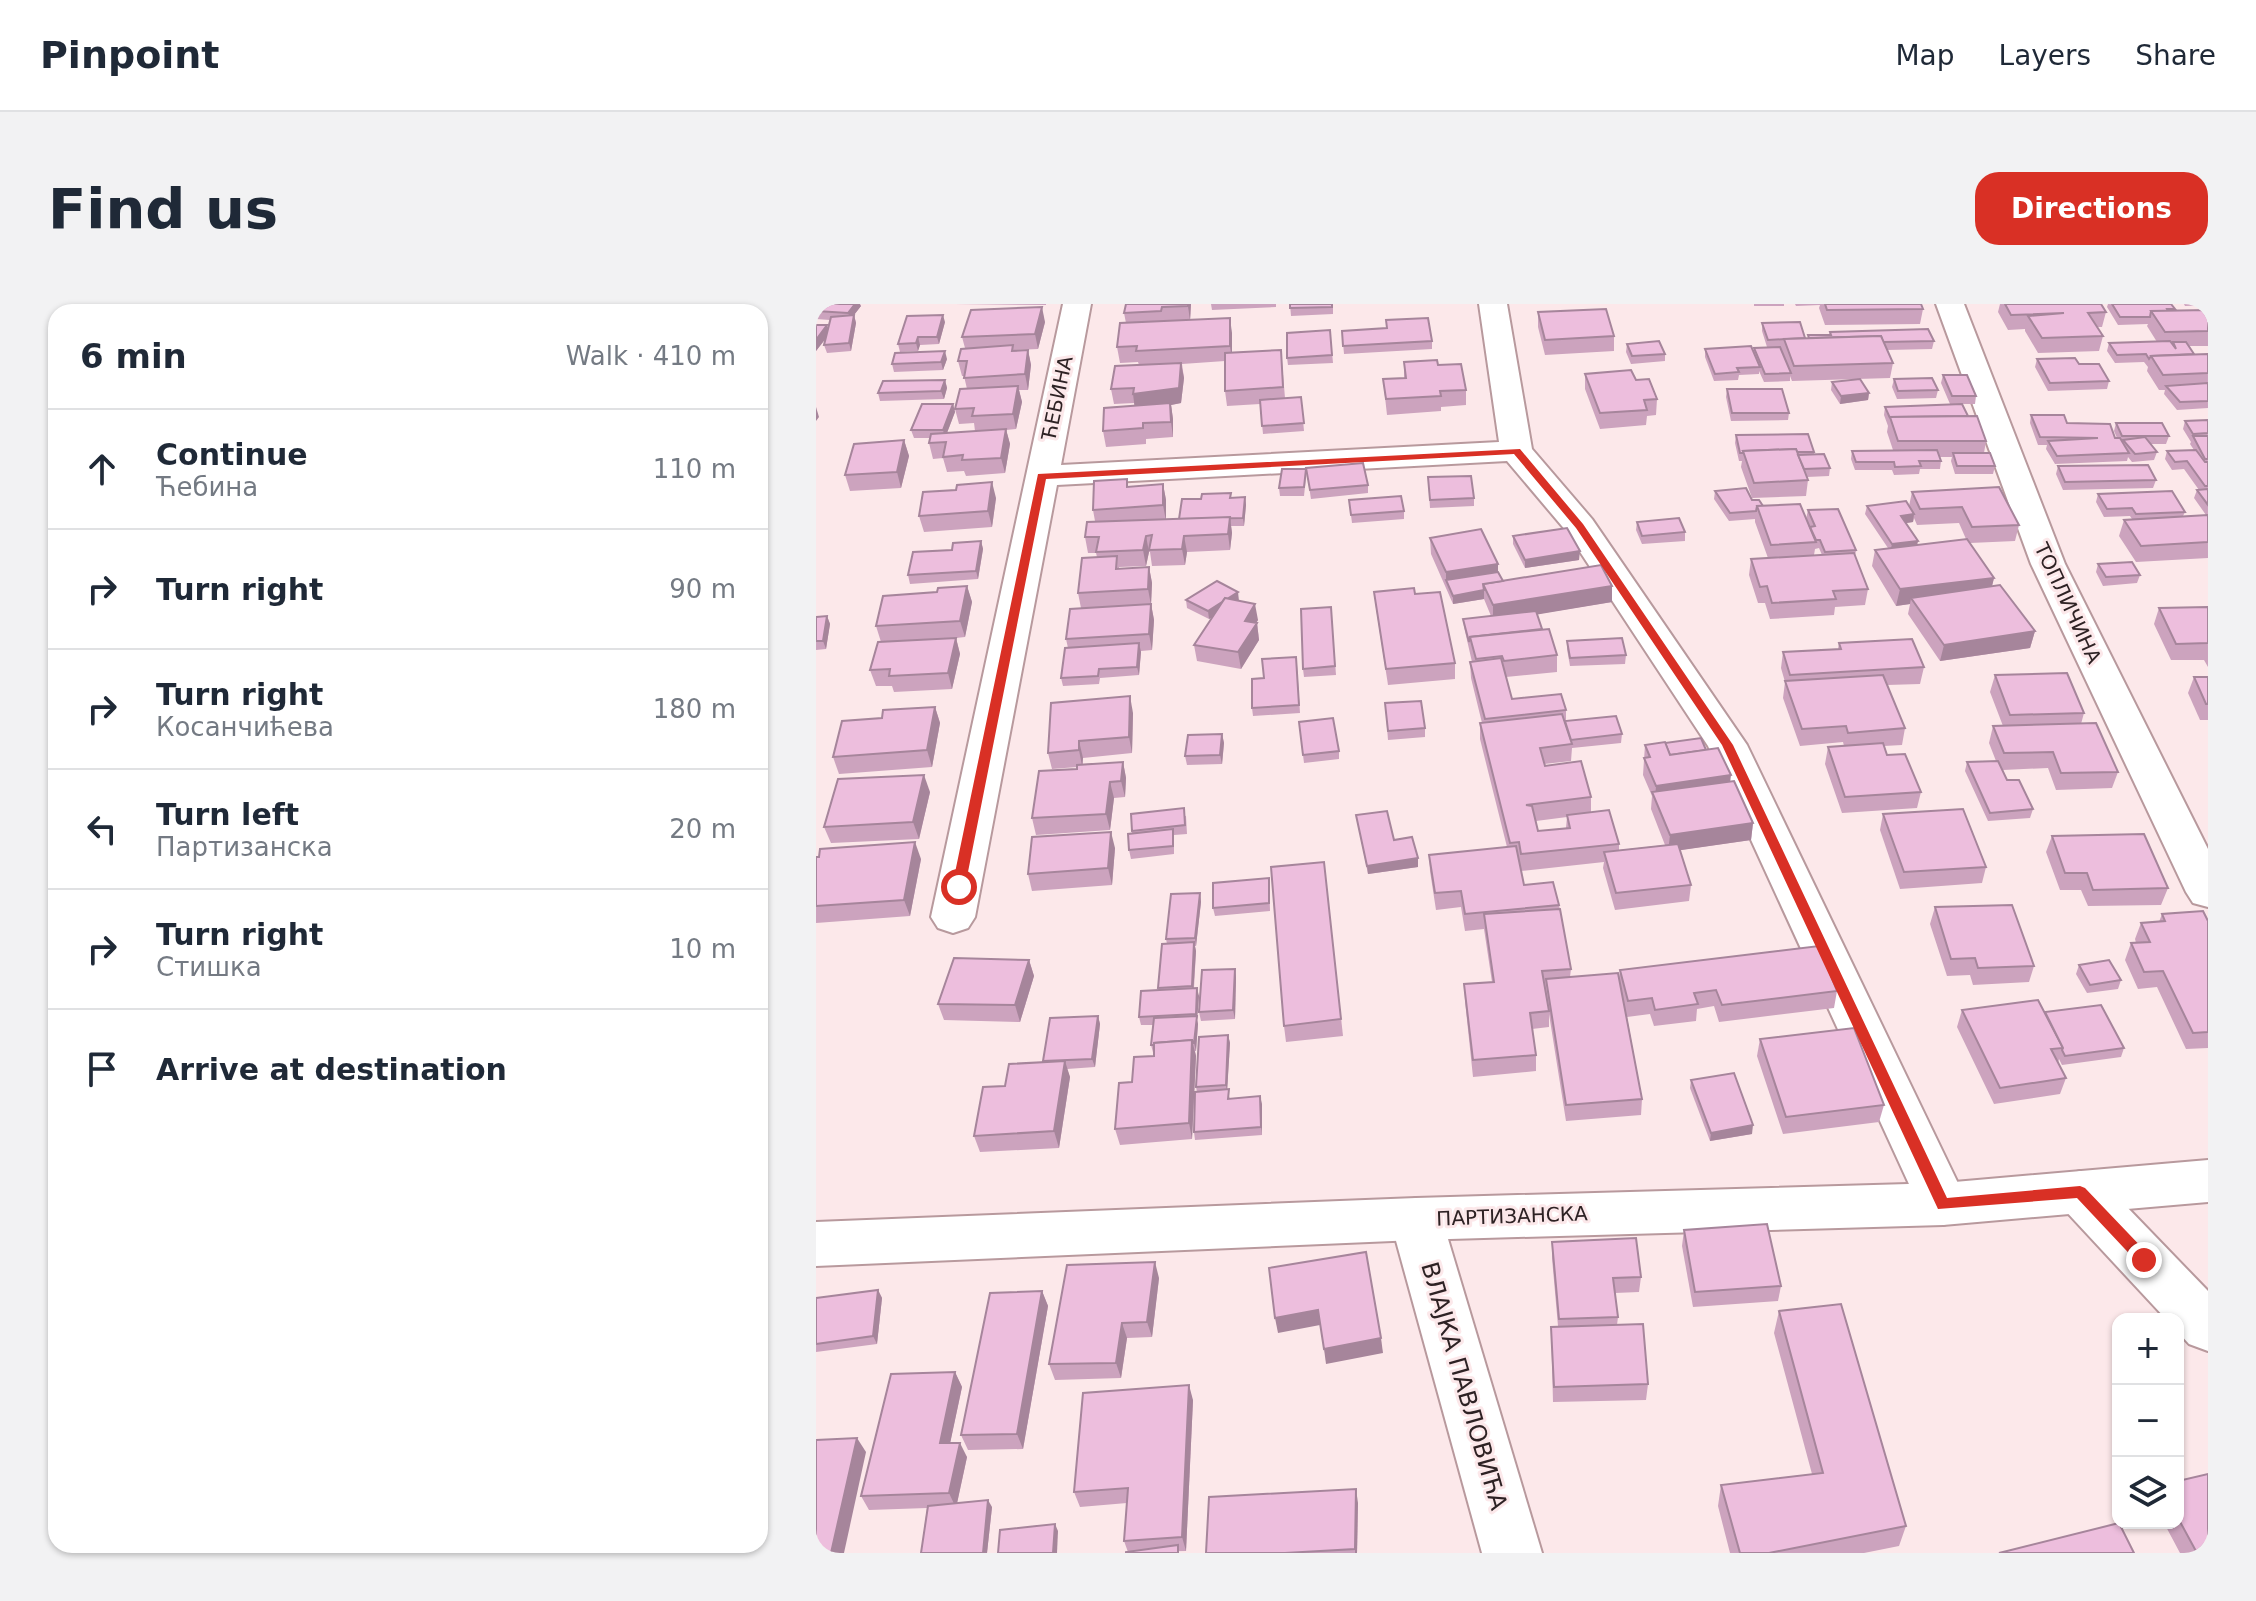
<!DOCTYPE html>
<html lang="en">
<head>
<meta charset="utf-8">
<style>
	:root { --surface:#fff; --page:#f2f2f3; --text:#1f2937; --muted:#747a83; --line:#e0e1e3; --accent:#d93025 }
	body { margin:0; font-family:"DejaVu Sans",sans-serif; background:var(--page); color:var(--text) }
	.controls { position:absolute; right:24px; bottom:24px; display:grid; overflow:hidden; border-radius:16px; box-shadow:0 2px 6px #0004 }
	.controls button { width:72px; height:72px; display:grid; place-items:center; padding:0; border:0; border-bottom:2px solid var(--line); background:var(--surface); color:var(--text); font:40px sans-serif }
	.stop { position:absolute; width:24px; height:24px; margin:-18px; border:6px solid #d93025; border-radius:50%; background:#fff }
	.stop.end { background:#d93025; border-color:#fff; box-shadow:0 2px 8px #0008 }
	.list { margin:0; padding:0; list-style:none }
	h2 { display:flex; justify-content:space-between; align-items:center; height:104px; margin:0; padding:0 32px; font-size:34px }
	h2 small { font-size:26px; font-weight:400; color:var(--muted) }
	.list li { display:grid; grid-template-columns:52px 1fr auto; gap:24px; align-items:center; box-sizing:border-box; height:120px; padding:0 32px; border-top:2px solid var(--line) }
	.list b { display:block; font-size:30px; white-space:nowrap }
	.list p { margin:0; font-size:26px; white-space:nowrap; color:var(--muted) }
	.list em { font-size:26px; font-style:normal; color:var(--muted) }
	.icon { flex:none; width:44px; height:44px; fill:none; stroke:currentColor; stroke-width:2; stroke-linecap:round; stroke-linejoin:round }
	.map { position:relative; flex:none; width:1392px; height:1249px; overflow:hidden; border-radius:24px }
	header { display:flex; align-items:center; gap:48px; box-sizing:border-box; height:112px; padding:0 40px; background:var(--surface); border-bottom:2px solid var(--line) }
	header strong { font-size:38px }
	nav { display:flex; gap:44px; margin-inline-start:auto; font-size:28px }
	.intro { display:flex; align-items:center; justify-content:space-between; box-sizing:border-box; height:192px; padding:0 48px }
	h1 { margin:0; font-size:56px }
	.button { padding:20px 36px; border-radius:24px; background:var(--accent); color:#fff; font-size:28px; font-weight:700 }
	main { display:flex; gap:48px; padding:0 48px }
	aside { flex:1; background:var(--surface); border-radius:24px; box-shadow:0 2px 6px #0004 }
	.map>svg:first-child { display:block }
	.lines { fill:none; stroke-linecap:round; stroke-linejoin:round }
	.minor-casing { stroke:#b8999d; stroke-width:4 }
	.tertiary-casing { stroke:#b8999d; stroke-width:4 }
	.minor { fill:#fff; fill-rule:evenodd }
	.tertiary { fill:#fff; fill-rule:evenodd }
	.wall { fill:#cca3be; fill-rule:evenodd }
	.shaded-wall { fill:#a6859b }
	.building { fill:#edbedd; stroke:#a6859b; stroke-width:2 }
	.route { fill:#d93025 }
	.labels { text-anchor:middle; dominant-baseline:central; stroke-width:6; stroke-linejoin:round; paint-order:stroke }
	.street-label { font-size:20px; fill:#2e2224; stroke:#fce8ea }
	.near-street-label { font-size:24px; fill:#2e2224; stroke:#fce8ea }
</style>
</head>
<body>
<header>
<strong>Pinpoint</strong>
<nav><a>Map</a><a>Layers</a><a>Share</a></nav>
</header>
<div class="intro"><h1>Find us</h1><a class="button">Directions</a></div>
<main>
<aside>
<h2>6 min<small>Walk · 410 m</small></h2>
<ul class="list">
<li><svg class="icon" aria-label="ahead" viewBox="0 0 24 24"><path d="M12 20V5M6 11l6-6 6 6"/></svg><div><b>Continue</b><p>Ћебина</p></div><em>110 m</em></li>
<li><svg class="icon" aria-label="right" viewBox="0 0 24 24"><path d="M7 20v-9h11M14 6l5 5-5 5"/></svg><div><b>Turn right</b></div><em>90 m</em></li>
<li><svg class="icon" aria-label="right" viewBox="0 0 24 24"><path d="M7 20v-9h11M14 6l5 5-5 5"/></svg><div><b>Turn right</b><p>Косанчићева</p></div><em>180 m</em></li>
<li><svg class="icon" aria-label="left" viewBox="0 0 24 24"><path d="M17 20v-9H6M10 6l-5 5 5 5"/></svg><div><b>Turn left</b><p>Партизанска</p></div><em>20 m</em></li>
<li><svg class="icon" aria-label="right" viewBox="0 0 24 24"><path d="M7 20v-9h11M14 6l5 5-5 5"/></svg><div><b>Turn right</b><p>Стишка</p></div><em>10 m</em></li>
<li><svg class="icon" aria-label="arrive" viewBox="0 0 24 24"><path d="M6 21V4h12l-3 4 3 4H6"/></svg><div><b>Arrive at destination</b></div></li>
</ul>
</aside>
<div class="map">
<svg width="1392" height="1249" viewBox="0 0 1392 1249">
	<rect width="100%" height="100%" fill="#fce8ea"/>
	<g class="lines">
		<g class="minor-casing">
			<g id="minor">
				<path d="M247,0H275L245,161L683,138L663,0H691L716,145L776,215L931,441L1152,900L1145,915L1127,921L1109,915L892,442L751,228L691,157L241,181L159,613L152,624L137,629L122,624L115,613Z"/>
				<path d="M1120,0H1148L1249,260L1392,545V603L1377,599L1370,588L1215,260Z"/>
				<path d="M1264,867L1282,873L1392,987V1047L1373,1040L1362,1028V1015H1350L1246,903L1239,888L1246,873Z"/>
				<path d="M600,894L618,900L626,915L726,1249H666L574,915L582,900Z"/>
			</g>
		</g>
		<g class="tertiary-casing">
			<path id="tertiary" d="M1392,856V898L1127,921L600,936L0,962V918L600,894L1127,879Z"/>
		</g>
		<use href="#minor" class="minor"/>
		<use href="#tertiary" class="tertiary"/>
	</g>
	<g class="wall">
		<path d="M0,0L45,2L38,11L40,19L35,47L11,49L8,41L10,34L0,47V21L12,24L14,16L0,15Z"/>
		<path d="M138,0H230V1Z"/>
		<path d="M310,0H375L374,16L416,29V49L465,46L469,94L485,93L488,127L447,130L444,100L411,102L409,87V57L366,60L368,74L365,99L355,101L357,115V133L330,135V140L290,143L287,127L319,102L318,99L298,100L295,85L323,61L322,58L304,59L301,43L310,19L308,9Z"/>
		<path d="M395,0H460V3L396,6Z"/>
		<path d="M474,0H517V10L475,12Z"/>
		<rect x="938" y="0" width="30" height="2"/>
		<path d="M979,0H1105L1107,5L1104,20L1009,21L1003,4L1004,1L980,2Z"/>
		<path d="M1184,0H1285L1290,8L1286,23H1281L1287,32L1283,47L1222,49L1209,27V25L1192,26L1182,8Z"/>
		<path d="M1292,0H1355L1359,5L1358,7L1392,6V42H1373L1378,50H1392V104L1361,106L1348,90L1349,86H1343L1331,67L1332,63L1328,58L1299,59L1291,47L1293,39L1341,38L1331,22L1332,20L1302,21L1291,3Z"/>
		<path d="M1368,0H1392V1L1369,2Z"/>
		<path d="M722,8L798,32V47L729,51L722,23Z"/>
		<path d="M129,18L123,40L104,41L102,47L84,48L82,40Z"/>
		<path d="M229,18L222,45L198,46H212L215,61L212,86H203L206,98L200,125L190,126L194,140L189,169L150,172L148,167L131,168L127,154L117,155L113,139L114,134H98L95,126L137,100L139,108L131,129L159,127L158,119L143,120L139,105L151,85L148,72H146L142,57L149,44L146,33Z"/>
		<path d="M946,19L989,34H992V31H1013L1014,28L1118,37L1116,45L1071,46L1077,59L1074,74L976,77L974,72V77L948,78L943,67V70L923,71L922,76L898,77L889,53V45L938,48V44L951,43L946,27Z"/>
		<path d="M514,26L517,59L472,61L471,54Z"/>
		<path d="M526,27L616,37V45L528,50Z"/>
		<path d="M811,40L849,50V57L815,60L810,48Z"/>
		<path d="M131,55L127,66L78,68L76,60Z"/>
		<path d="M1221,55L1263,60L1293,77L1291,85L1232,87L1219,63Z"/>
		<path d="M588,58L622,61L650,86V101L625,103V107L571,111L567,75L588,74Z"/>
		<path d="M769,70L820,76L841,95L840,111L831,112L830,121L784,125L769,85Z"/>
		<path d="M1127,71L1160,92L1159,100H1146L1152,112L1170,137L1168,149L1179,162L1177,170H1139L1135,157L1136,153H1124L1125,157L1124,165H1104L1103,170L1078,171L1076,166H1039L1035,155L1036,147L1077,146L1071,128L1072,122L1068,111L1069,103L1134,100L1125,79Z"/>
		<path d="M1078,75L1122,86L1120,94L1081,95L1076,83Z"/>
		<path d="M129,76L131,84L128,95L64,97L62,89Z"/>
		<path d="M1016,78L1053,89L1052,96L1024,100L1015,86Z"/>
		<path d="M911,85L973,109L972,116L915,117L910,93Z"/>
		<path d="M1215,111L1251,119L1299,134H1301L1298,127L1300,119L1353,132L1350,140H1334L1341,148L1338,156L1316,158L1312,153L1311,157L1239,160L1230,145L1231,141H1222L1214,119Z"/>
		<path d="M1392,116V254L1320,258L1303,232L1308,216L1316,215L1314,212L1288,213L1280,198L1282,190L1369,208L1367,212L1390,211L1378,194L1381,186H1383L1368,165L1356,166L1349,155L1351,147L1378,146L1374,140L1375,138L1367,125L1369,117Z"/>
		<path d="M920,131L998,148V150L1014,164L1013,172L991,173L992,176L990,192L936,194L925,163L926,157H923L919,139Z"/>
		<path d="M88,136L93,152L85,184L34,187L29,171Z"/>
		<path d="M1242,162L1340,176L1337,184L1247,186L1240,170Z"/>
		<path d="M490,164L552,181V189L495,195Z"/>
		<path d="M490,173L488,192H464L463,184Z"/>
		<path d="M612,173L658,194V202L614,204Z"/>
		<path d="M347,180L350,196V215H363L385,195L415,189V194L429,193L430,201L428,222H415L416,229L414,246L371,248L369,261L336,262L334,248H333L330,262L303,263V265L333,263L336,279L335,300L338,316L336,346L325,347L323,371L284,374L283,380L247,382L245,374L252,344L250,335L265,304L262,289L281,253L280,249H272L269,233L279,217L277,206L313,183Z"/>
		<path d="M899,187L936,196L947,202L990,215L992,206L1040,246L1039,253L1052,285L1049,301L1019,303L1018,311L954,315L949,299H942L933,271L935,255L952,254L939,218V215L913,217L898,195ZM1003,244L1006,251H998L999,245Z"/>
		<path d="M1096,188L1203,221L1199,237L1154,239L1178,274L1176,282L1219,327L1214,344L1124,357L1092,310L1094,300L1080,302L1056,262L1059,246L1072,244L1049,210L1051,202H1093ZM1098,214L1101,221L1143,219L1150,235L1101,241L1102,237L1090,219L1097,218Z"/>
		<path d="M180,194L176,223L108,228L103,212Z"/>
		<path d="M533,196L588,207V215L536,219Z"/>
		<path d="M821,218L869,228V237L826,240L820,226Z"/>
		<path d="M697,232L763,256L709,264L697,240Z"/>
		<path d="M614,234L682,260V268L687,277L796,282V298L721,310L726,325L741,351V368L690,373L696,395L750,406V417L806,430L805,439L756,444L755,457L728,460L729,462L775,493V508L803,540V546L849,541L835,505L836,492L827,471L829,441L890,446L914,477L937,519L935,536L864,546L875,581L873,597L799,606L787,564L788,558L705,567L708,581L743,601L755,665L754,673L803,674L804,666L1021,687L1018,704L903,718L898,702L881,705L880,717L838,722L834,710L811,713L826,795L825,811L750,817L733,710V723L716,725L720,751V767L657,773L649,697L648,680L676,678L668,625L649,627L645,603L620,606L614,567L613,551L691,543L664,435V419H666L655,374L654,358H656L648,323L647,315L675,312L668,295L637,300L615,250ZM751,513L750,524L722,527L720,517Z"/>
		<path d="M165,237L167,245L162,275L94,280L92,271L136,246Z"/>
		<path d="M1282,260L1324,271L1321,279L1287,282L1280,268Z"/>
		<path d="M151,282L156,298L149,333L140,334L144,350L136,385L78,388L76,382H60L54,366L65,338L60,322L121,288Z"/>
		<path d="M558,288L599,290L639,359V375L572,381L560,304Z"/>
		<path d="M370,296L423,297L442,316L440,319H441L443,336L425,365L381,357L378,341L396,314L393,315L371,304Z"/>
		<path d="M515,303L520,371L488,373L487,365Z"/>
		<path d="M1392,303V363L1388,356H1355L1338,320L1343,304Z"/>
		<path d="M11,312L14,320L10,345L0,346V313Z"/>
		<path d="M751,337L810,351L809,360L754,362L751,345Z"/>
		<path d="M1023,339L1108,363L1104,380L1071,381L1089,424L1086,441L1068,442L1071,451L1105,488L1101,504L1026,509L1009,460L1012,443L1028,442L1027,438L984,442L967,394L969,378L965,364L967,348L1022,345Z"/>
		<path d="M481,361L484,409L437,412L436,404L448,374Z"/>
		<path d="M1179,371L1268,409L1265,420L1302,468L1296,484L1240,486L1232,464L1187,466L1191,476L1217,505L1214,514L1172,517L1149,467L1151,458L1180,457L1173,439L1177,422H1187L1174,388Z"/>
		<path d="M1378,373H1392V416H1384L1372,389Z"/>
		<path d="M569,399L609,424V433L572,436Z"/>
		<path d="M119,403L124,419L116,463L23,470L17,453L66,414Z"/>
		<path d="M317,409L316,449L267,454V460L307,458L310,474L309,493L298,494L294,526L220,531L216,514L261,465V463L236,465L232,449Z"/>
		<path d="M483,418L523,447V455L488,459Z"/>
		<path d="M406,430L408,439L406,460L371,461L369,452Z"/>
		<path d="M114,488L103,535L15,539L8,523Z"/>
		<path d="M315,510L370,512L371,530L358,531V550L315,555L313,546L316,529Z"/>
		<path d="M1067,510L1170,563L1166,579L1084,585L1064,526Z"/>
		<path d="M540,511L578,536L602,563L552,570Z"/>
		<path d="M1236,532L1352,584L1345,601L1272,602L1265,586H1244L1230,548Z"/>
		<path d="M299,544L296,581L216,587L212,570Z"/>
		<path d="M0,553L105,555L94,612L0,619Z"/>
		<path d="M508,558L527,732L470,738L468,722Z"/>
		<path d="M453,574L454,607L399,612L397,604Z"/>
		<path d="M384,589L385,598L380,642H379L380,647L378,684L383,692L381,716L382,720L380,747H379L380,752L376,835L304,841L299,825L316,778L338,752L335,741L337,721H325L323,713L342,686L351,640L350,635Z"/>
		<path d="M1119,603L1218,662L1213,678L1157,681L1154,671L1131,672L1114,620Z"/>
		<path d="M1346,610L1392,617V744L1370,745L1341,683L1322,685L1309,656L1315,639H1320L1319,635L1325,619L1343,618Z"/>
		<path d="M213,656L218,672L204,718L128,716L122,700Z"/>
		<path d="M1263,661L1305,676L1302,685L1271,689L1260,670Z"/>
		<path d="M419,665L420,673L419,715L385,717L383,708Z"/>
		<path d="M1146,706L1229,708L1308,744L1305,753L1246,761L1243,755L1242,759L1250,774L1244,790L1178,800L1141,723Z"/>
		<path d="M282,712L284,720L279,763L251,765L254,773L243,844L164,848L158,832L227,758Z"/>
		<path d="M412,731L414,739L411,786L414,795L444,792L446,831L379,836L378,828L381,788L380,783Z"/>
		<path d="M944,735L1068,801L1063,818L967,830L941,752Z"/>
		<path d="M875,776L936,830L894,837L874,784Z"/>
		<path d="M868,926L965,982L962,997L877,1003L866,942Z"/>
		<path d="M736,938L825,973L823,988L799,989L802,1013L801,1021L832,1080L830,1096L737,1098L735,1023L742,1022L736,954Z"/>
		<path d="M343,974L336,1033L311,1034L305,1074L239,1076L233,1060Z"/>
		<path d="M62,986L66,994L61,1040L0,1048V994Z"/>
		<path d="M226,987L232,1002L207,1145L152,1146L145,1131Z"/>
		<path d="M963,1007L1090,1222L1083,1242L1048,1249H914L902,1202L905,1181L996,1170L958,1029Z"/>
		<path d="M139,1068L146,1083L134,1139L151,1153L141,1199L176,1203L171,1249H105L111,1204L53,1206L45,1192Z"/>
		<path d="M377,1096L370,1247L312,1248L308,1237L311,1199L264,1203L258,1188Z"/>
		<path d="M1362,1177L1392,1249H1364L1348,1219H1362Z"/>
		<path d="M542,1199L541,1249H390Z"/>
	</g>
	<g class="shaded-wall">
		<path d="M39,0H44L45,2L38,11L40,19L35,47L33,39L35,16L32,9Z"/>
		<path d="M372,0H375L374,17L372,2Z"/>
		<path d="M226,3L229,18L222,45L219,30Z"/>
		<path d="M127,11L129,18L123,40L121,33Z"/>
		<path d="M414,14L416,29V57L414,42Z"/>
		<path d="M11,21L14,29L0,47V36Z"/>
		<path d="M102,33L104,41L102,47L100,39Z"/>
		<path d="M212,46L215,61L212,86L209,70Z"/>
		<path d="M129,47L131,55L127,66L125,58Z"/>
		<path d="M365,59L368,74L365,99L355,101L357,115V133L355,118L319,106L317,90Z"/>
		<path d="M129,76L131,84L128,95L125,87Z"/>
		<path d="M202,82L206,98L200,125L197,110Z"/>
		<path d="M1053,89L1052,96L1024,100L1025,92Z"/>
		<path d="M137,100L139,108L129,134L127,126Z"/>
		<path d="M0,103L3,113L0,117Z"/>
		<path d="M190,125L194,140L189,169L185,154Z"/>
		<path d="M88,136L93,152L85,184L81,168Z"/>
		<path d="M176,178L180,194L176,223L172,207Z"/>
		<path d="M347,180L350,196V217L347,201Z"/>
		<path d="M429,193L430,201L428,222L427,214Z"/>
		<path d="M1098,210L1097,218L1084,220L1085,212Z"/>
		<path d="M414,213L416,229L414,246L412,230Z"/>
		<path d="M330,232L333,248L330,262L327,246Z"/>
		<path d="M368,232L371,248L369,261L366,245Z"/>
		<path d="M165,237L167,245L162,275L160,267Z"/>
		<path d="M1102,237L1100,245L1074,248L1076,240Z"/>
		<path d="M764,247L763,256L709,264V256Z"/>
		<path d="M682,260V276H630V268Z"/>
		<path d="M333,263L336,279L335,301L332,285Z"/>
		<path d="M1178,274L1174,290L1095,294L1094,300L1080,302L1084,285Z"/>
		<path d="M151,282L156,298L149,333L144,317Z"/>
		<path d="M796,282V298L677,318V301Z"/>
		<path d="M668,286V295L637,300V292Z"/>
		<path d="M422,288L423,297L393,315L392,307Z"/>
		<path d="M335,300L338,316L336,346L333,330Z"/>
		<path d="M439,300L442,316L431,334L429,317Z"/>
		<path d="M11,312L14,320L10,345L7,337Z"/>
		<path d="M441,319L443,336L425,365L422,348Z"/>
		<path d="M1219,327L1214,344L1124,357L1128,341Z"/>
		<path d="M140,334L144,350L136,385L132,369Z"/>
		<path d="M323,339L325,348L323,371L321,363Z"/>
		<path d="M314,392L317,409L316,449L313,433Z"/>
		<path d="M119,403L124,419L116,463L111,446Z"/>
		<path d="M406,430L408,439L406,460L404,451Z"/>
		<path d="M263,437L267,454L266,462L263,446Z"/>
		<path d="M307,458L310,474L309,493L305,477Z"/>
		<path d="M108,471L114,488L103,535L97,518Z"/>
		<path d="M915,471L913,488L839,495L840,482Z"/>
		<path d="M294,478L298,494L294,526L290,510Z"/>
		<path d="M937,519L935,536L852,548L854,531Z"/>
		<path d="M295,528L299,544L296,581L292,564Z"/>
		<path d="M99,538L105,555L94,612L88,596Z"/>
		<path d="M602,554V563L552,570L551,562Z"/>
		<path d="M384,589L385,598L380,642L379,634Z"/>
		<path d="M378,638L380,647L377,691L376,682Z"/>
		<path d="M213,656L218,672L204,718L199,701Z"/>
		<path d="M419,665L420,673L419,715L417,706Z"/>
		<path d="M381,684L383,692L381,716L382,720L380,747L378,739Z"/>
		<path d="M282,712L284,720L279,763L276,755Z"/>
		<path d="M412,731L414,739L411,789L410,781Z"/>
		<path d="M376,736L380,752L376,835L373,819Z"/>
		<path d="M249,757L254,773L243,844L238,827Z"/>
		<path d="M444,792L446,800V831L445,823Z"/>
		<path d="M937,821L936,830L894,837L895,829Z"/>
		<path d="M339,958L343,974L336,1033L331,1018Z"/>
		<path d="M62,986L66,994L61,1040L57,1032Z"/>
		<path d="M226,987L232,1002L207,1145L201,1130Z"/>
		<path d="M502,1006L504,1021L462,1029L459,1014Z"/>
		<path d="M306,1019L311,1034L305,1074L300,1059Z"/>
		<path d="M565,1034L567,1049L510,1060L508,1045Z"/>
		<path d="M139,1068L146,1083L131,1154L124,1139Z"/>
		<path d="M373,1081L377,1096L370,1247L366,1233Z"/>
		<path d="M41,1134L50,1148L28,1249H15Z"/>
		<path d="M144,1139L151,1153L140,1204L133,1189Z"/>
		<path d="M540,1185L542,1199L541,1249H539V1245Z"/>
		<path d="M172,1196L176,1203L171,1249H167Z"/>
		<path d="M239,1220L242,1227L241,1249H237Z"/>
	</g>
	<g class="building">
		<path d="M0,0H39L32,9L0,7Z"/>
		<path d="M310,0H372V2L346,3L345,7L308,9Z"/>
		<path d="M474,0H516V3L474,4Z"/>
		<path d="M1009,0H1105L1107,5L1011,6Z"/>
		<path d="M1189,0H1285L1290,8L1272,9L1287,32L1226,34L1212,12L1248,9L1195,11Z"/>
		<path d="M1296,0H1355L1359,5H1351L1352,7H1335L1334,13H1304Z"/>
		<path d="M226,3L219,30L146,33L155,6Z"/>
		<path d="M790,5L798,32L729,36L722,8Z"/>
		<path d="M1392,6V27L1349,28L1335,7Z"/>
		<path d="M38,11L33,39L8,41L15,13Z"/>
		<path d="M127,11L121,33H102L100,39L82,40L91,12Z"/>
		<path d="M414,14V42L320,47L321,42L301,43L304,19Z"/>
		<path d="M612,14L616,37L527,42L526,27L571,24L570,16Z"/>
		<path d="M984,18L989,34L952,36L946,19Z"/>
		<path d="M0,21H11L0,36Z"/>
		<path d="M1112,25L1118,37L1067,38L1065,32L993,34L992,31H1015L1014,28Z"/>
		<path d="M514,26L516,51L471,54V29Z"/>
		<path d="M1065,32L1077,59L978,62L968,35Z"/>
		<path d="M843,37L849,50L816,52L811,40Z"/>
		<path d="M1354,37L1360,45L1357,38H1370L1378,50L1335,52L1333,55L1330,50L1301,51L1293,39Z"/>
		<path d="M197,41L196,47L212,46L209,70L148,74L151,57H142L145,45Z"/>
		<path d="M935,42L944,63L921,64L923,68L899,70L889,45Z"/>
		<path d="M964,43L975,69L949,70L938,44Z"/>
		<path d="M465,46L467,83L409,87V49Z"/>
		<path d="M129,47L125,58L76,60L79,49Z"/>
		<path d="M1392,50V69L1347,71L1335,52Z"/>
		<path d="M1259,54L1263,60H1283L1293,77L1234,79L1221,55Z"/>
		<path d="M621,56L622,61L645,60L650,86L624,87L625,92L570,95L567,75L590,74L588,58Z"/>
		<path d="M365,59L363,84L317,90L318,84L295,85L299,62Z"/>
		<path d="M815,66L820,76L833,75L841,95L828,96L831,106L784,109L769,70Z"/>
		<path d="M1127,71H1151L1160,92H1136Z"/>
		<path d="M1116,74L1122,86L1082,87L1078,75Z"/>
		<path d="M1044,75L1053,89L1025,92L1016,78Z"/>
		<path d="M129,76L125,87L62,89L67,77Z"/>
		<path d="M1392,79V97L1364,98L1350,82Z"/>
		<path d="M202,82L197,110L156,112L158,104L139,105L144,85Z"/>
		<path d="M911,85H966L973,109H916Z"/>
		<path d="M485,93L488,119L446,122L444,96Z"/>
		<path d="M354,99L355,118L327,119V124L287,127L288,104Z"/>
		<path d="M106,100H137L127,126H95Z"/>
		<path d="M1146,100L1152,112L1074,113V114L1069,103Z"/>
		<path d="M1215,111H1248L1251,119L1294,120L1299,134H1304L1313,149L1241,152L1232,137L1282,134L1224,133Z"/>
		<path d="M1161,112L1170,137H1082L1074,113Z"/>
		<path d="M1392,116V129L1377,130L1369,117Z"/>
		<path d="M1300,119H1346L1353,132H1306Z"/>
		<path d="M190,125L185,154L146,156L147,151L127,153L130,138L113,139L115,130Z"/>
		<path d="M992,130L998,148H981L980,145L927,147L928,149H924L920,131Z"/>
		<path d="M1377,132H1392V155H1389Z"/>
		<path d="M1329,133L1341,148L1319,150L1307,136Z"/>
		<path d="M88,136L81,168L29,171L38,140Z"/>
		<path d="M980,145L992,176L938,179L927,147Z"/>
		<path d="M1121,146L1125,157H1103L1105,162L1079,163L1078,158H1040L1036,147Z"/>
		<path d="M1380,146L1389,158H1392V182H1389L1371,157L1359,158L1351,147Z"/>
		<path d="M1137,149H1174L1179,162H1141Z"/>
		<path d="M1008,150L1014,164L988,165L982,151Z"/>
		<path d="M547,159L552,181L494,186L490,164Z"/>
		<path d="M1332,161L1340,176L1249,178L1242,162Z"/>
		<path d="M466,165H490L488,183L463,184Z"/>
		<path d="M655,172L658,194L614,196L612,173Z"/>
		<path d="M311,175V183L347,180V201L277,206L278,177Z"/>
		<path d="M176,178L172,207L103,212L107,188L140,186L141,181Z"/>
		<path d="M1183,183L1203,221L1156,223L1146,203L1104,205L1096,188Z"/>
		<path d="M930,184L936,196H943L947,202H941L940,207L914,209L899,187Z"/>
		<path d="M1392,185V201L1381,186Z"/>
		<path d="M1356,187L1369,208L1320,210L1316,204L1291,205L1282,190Z"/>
		<path d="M415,189L414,194L429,193L427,214L363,215L366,195H385L386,190Z"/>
		<path d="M585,192L588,207L535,211L533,196Z"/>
		<path d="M1090,197L1098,210L1085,212L1102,237L1076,240L1051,202Z"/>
		<path d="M984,200L1000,238L955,241L941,202Z"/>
		<path d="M1022,205L1040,246L1009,248L1004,236H1000L994,223L999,222L992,206Z"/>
		<path d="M1392,211V238L1325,242L1308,216Z"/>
		<path d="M414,213L412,230L368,232L366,245L333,246L336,231L330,232L327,246L280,248L283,233H269L271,218Z"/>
		<path d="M863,214L869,228L826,232L821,218Z"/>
		<path d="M751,224L764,247L709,256L697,232Z"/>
		<path d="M665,225L682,260L630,268L614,234Z"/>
		<path d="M1151,235L1178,274L1084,285L1059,246Z"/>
		<path d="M165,237L160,267L92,271L97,248L136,246L137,239Z"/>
		<path d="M1038,249L1052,285L1017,287L1020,295L956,299L951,282L944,283L935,255Z"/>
		<path d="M301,252L300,265L333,263L332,285L262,289L266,254Z"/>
		<path d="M1316,258L1324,271L1290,273L1282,260Z"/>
		<path d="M785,261L796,282L677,301L667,280Z"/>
		<path d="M682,268L687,277L667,280L668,286L637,292L630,276Z"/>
		<path d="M401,277L422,288L411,295L409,294L406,298L392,307L370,296Z"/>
		<path d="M1184,281L1219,327L1128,341L1095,294Z"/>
		<path d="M151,282L144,317L60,322L67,292L121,288L122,284Z"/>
		<path d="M598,284L599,290L624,288L639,359L570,365L558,288Z"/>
		<path d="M409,294L439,300L429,317L441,319L422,348L378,341Z"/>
		<path d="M335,300L333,330L250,335L254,305Z"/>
		<path d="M515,303L519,362L487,365L485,305Z"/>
		<path d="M1392,303V339L1360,340L1343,304Z"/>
		<path d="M720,307L726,325L654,333L653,338L647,315Z"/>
		<path d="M11,312L7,337H0V313Z"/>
		<path d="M733,325L741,351L688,357L686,352L660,355L654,333Z"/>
		<path d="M140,334L132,369L73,372L74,365L54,366L62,338Z"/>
		<path d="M806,334L810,351L754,354L751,337Z"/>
		<path d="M1096,335L1108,363L974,371L967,348L1025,345L1023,339Z"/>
		<path d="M323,339L321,363L283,365L282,372L245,374L249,344Z"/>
		<path d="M480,353L483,401L436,404V375L448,374L446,355Z"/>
		<path d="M685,354L696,395L745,390L750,406L669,415L654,358Z"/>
		<path d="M1251,369L1268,409L1194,411L1179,371Z"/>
		<path d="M1067,371L1089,424L1032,429L1030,422L986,425L969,377Z"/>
		<path d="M1378,373H1392V400H1390Z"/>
		<path d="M314,392L313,433L263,437V446L232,449L235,399Z"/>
		<path d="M605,397L609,424L572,427L569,399Z"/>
		<path d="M119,403L111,446L17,453L26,417L66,414L67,406Z"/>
		<path d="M746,410L756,440L724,444L729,462L765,457L775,493L710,501L716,502L722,527L754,524L751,511L793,506L803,540L705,550L703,538L694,539L664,419Z"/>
		<path d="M800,412L806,430L755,436L749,417Z"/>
		<path d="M517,414L523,447L487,451L483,418Z"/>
		<path d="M1280,419L1302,468L1245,469L1237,448L1188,449L1177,422Z"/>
		<path d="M406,430L404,451L369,452L372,431Z"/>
		<path d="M885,434L890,446L854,451L849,439Z"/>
		<path d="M849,438L854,451L902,444L915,471L840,482L828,454L834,453L829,441Z"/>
		<path d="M1067,439L1071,451L1089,450L1105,488L1029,493L1012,443Z"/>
		<path d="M1182,457L1191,476H1203L1217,505L1174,509L1151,458Z"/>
		<path d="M307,458L305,477L294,478L290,510L216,514L223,467L261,465V461Z"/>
		<path d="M108,471L97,518L8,523L22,475Z"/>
		<path d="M918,477L937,519L854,531L836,488Z"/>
		<path d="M368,504L369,521L316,527L315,510Z"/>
		<path d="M1147,505L1170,563L1088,568L1067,510Z"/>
		<path d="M571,507L578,536L596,533L602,554L551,562L540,511Z"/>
		<path d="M357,525V542L313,546L312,530Z"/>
		<path d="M295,528L292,564L212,570L216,533Z"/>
		<path d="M1328,530L1352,584L1277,586L1271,569H1249L1236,532Z"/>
		<path d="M99,538L88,596L0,602V553H3L4,545Z"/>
		<path d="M862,540L875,581L800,589L788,548Z"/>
		<path d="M700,542L708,581L737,578L743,601L649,610L645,587L619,589L613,551Z"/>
		<path d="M508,558L525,715L468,722L455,563Z"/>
		<path d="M453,574V599L397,604V579Z"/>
		<path d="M384,589L379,634L350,635L355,590Z"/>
		<path d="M1196,601L1218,662L1162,664L1159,654L1135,655L1119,603Z"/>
		<path d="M744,605L755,665L726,667L733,707L714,709L720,751L657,756L648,680L678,678L668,610Z"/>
		<path d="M1387,607L1392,617V728L1377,729L1347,667L1328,668L1315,639L1334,638L1325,619L1349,617L1346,610Z"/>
		<path d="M378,638L376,682L342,684L346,640Z"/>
		<path d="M1003,642L1021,687L906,701L900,686L878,689L882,700L839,706L836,694L812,697L804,666Z"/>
		<path d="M138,654L213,656L199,701L122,700Z"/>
		<path d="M1293,656L1305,676L1274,681L1263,661Z"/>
		<path d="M419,665L417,706L383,708L386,666Z"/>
		<path d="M802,669L826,795L750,801L730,675Z"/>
		<path d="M381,684L380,710L323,713L325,687Z"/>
		<path d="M1222,696L1247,744L1235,745L1250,774L1184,784L1146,706Z"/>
		<path d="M1285,701L1308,744L1249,752L1246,746L1247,744L1229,708Z"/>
		<path d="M282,712L276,755L227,757L234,714Z"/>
		<path d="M381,712L378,739H377L376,736L338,739V741H335L338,714Z"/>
		<path d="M1038,724L1068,801L970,813L944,735Z"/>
		<path d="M412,731L410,781L380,783L383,733Z"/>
		<path d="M376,736L373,819L299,825L303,779L316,778L318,753L338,752V739Z"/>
		<path d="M249,757L238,827L158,832L167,783L189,782L193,760Z"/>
		<path d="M918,769L937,821L895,829L875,776Z"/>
		<path d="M413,785L412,795L444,792L445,823L378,828L379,788Z"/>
		<path d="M951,920L965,982L879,988L868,926Z"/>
		<path d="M820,934L825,973L797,974L802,1013L743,1015L736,938Z"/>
		<path d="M550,948L565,1034L508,1045L502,1006L459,1014L453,964Z"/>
		<path d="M339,958L331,1018L306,1019L300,1059L233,1060L251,961Z"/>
		<path d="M62,986L57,1032L0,1040V994Z"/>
		<path d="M226,987L201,1130L145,1131L174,989Z"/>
		<path d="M1025,1000L1090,1222L953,1249H924L905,1181L1007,1169L963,1007Z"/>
		<path d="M827,1020L832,1080L738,1083L735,1023Z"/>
		<path d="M139,1068L124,1139H144L133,1189L45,1192L75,1070Z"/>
		<path d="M373,1081L366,1233L308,1237L312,1184L258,1188L267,1089Z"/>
		<path d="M41,1134L15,1249H0V1136Z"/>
		<path d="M1392,1170V1249H1381L1362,1214V1177Z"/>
		<path d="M540,1185L539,1245L469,1249H390L393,1193Z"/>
		<path d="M172,1196L167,1249H105L112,1202Z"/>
		<path d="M1303,1219L1318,1249H1183Z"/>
		<path d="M239,1220L237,1249H182L184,1226Z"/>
		<path d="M362,1241V1249H310V1248Z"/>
	</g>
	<path class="route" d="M704,145L767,220L917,441L1131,894L1264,882L1269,884L1333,951V960H1323L1261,894L1122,905L906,441L760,224L698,150L230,175L149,583L147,586H138L136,583L222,170Z"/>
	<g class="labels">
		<g class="street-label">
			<text transform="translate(241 94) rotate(-78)">ЋЕБИНА</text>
			<text transform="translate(1252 299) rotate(65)">ТОПЛИЧИНА</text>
			<text transform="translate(696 912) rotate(-2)">ПАРТИЗАНСКА</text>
		</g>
		<g class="near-street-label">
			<text transform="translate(648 1082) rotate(74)">ВЛАЈКА ПАВЛОВИЋА</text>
		</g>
	</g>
</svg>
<div class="controls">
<button>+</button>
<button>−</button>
<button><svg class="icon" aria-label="layers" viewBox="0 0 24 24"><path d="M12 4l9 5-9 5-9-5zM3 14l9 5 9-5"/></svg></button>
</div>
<div class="stop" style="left:143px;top:583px"></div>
<div class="stop end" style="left:1328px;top:956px"></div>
</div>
</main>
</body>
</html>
